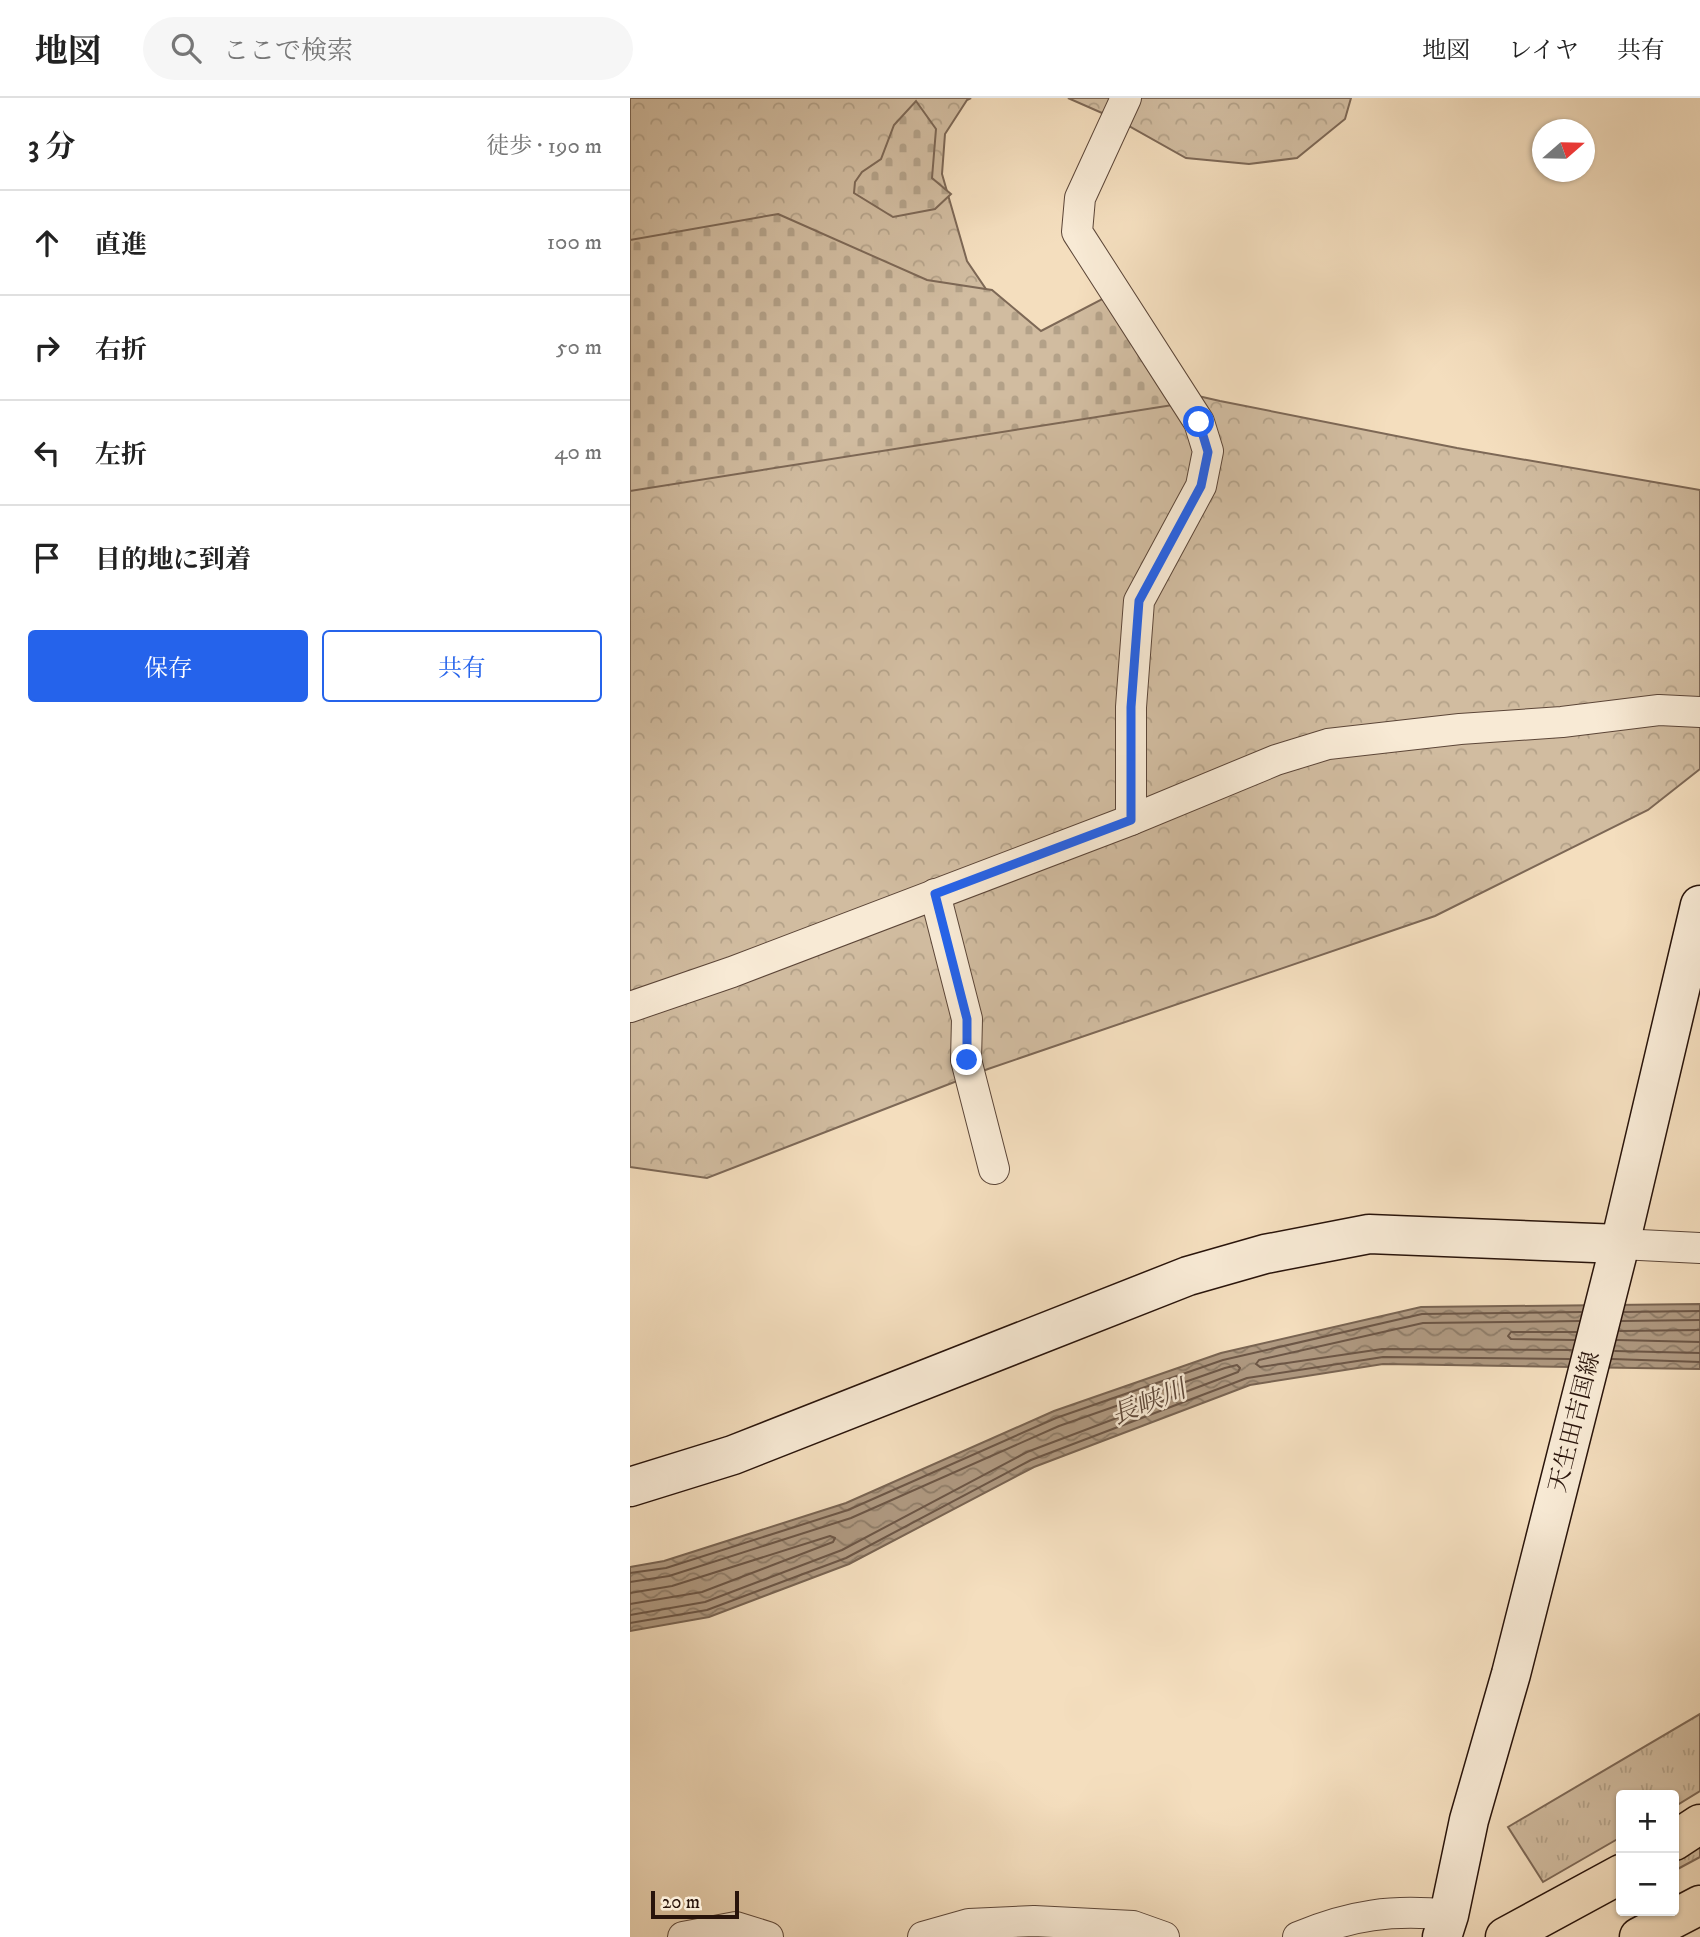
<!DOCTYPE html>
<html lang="ja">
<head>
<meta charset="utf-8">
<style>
	:root { --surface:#fff; --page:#f6f6f6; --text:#222; --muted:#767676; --line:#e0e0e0; --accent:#2563eb }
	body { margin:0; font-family:"IM FELL DW Pica","Noto Serif JP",serif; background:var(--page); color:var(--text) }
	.controls { position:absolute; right:21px; bottom:21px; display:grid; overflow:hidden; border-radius:7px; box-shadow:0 2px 5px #0004 }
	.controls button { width:63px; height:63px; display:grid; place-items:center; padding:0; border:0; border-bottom:2px solid var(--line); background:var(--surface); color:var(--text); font:35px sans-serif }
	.compass { position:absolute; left:902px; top:21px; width:63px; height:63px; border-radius:50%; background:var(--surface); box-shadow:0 2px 5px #0004; rotate:70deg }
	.scale { position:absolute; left:21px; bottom:18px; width:88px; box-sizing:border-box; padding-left:7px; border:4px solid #29140b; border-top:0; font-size:19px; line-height:24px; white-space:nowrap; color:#29140b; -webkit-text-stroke:5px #f8ead5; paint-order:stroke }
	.stop { position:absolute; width:21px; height:21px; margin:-16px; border:5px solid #2563eb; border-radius:50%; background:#fff }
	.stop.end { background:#2563eb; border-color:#fff; box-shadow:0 2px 7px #0008 }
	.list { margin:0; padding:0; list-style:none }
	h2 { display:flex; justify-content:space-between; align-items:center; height:91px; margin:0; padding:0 28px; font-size:30px }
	h2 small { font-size:23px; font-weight:400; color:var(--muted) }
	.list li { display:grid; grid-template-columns:46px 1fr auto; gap:21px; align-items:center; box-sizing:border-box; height:105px; padding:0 28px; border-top:2px solid var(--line) }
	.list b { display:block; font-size:26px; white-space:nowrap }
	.list em { font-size:23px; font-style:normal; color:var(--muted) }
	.actions { display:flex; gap:14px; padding:21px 28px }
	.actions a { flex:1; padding:16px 0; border:2px solid var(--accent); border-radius:7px; text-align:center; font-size:24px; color:var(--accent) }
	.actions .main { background:var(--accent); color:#fff }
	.icon { flex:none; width:38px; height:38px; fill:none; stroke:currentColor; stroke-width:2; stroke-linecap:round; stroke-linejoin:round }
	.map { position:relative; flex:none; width:1070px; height:1839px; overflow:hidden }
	header { display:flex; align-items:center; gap:42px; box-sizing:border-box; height:98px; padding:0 35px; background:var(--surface); border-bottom:2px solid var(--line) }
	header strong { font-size:33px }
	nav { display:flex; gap:38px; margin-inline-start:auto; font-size:24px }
	.search { width:490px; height:63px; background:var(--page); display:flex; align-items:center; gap:18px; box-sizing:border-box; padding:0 24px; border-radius:38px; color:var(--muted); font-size:26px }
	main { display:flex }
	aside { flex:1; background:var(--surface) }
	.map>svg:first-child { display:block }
	.grass { fill:url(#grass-tufts); stroke:#7d6856; stroke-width:2 }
	.forest { fill:url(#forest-crowns); stroke:#7d6856; stroke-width:2 }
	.cemetery { fill:url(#cemetery-stones); stroke:#7d6856; stroke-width:2 }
	.water { fill:url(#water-waves); stroke:#796452; stroke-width:2 }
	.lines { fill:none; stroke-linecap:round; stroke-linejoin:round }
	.shore { stroke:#6c5646; stroke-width:2 }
	.street-casing { stroke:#5c4638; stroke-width:32 }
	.secondary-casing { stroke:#29140b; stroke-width:41 }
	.highway-casing { stroke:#29140b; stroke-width:41 }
	.street { stroke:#f8ead5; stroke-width:30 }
	.secondary { stroke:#f8ead5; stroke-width:38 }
	.highway { stroke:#f4debe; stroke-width:38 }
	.route { stroke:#2563eb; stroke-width:9 }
	.labels { text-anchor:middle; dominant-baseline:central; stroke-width:5; stroke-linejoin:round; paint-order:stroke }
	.street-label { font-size:24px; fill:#29140b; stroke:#f8ead5 }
	.water-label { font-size:26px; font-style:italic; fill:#5f493a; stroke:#f8ead5 }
</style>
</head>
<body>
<header>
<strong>地図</strong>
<div class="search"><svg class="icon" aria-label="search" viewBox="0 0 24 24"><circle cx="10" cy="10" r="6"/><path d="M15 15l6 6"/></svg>ここで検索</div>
<nav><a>地図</a><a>レイヤ</a><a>共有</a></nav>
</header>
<main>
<aside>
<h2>3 分<small>徒歩 · 190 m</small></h2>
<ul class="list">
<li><svg class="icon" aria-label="ahead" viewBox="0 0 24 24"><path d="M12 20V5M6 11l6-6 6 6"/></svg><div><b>直進</b></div><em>100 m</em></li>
<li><svg class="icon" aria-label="right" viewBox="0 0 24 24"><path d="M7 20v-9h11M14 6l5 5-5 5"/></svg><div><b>右折</b></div><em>50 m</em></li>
<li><svg class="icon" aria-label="left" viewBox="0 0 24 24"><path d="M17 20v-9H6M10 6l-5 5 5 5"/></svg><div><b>左折</b></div><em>40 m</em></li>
<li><svg class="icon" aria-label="arrive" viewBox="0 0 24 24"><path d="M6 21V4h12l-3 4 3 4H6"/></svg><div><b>目的地に到着</b></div></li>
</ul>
<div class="actions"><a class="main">保存</a><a>共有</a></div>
</aside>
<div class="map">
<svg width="1070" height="1839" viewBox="0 0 1070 1839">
	<defs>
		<pattern id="grass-tufts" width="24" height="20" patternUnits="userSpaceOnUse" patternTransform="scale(1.75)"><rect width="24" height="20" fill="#d1bca0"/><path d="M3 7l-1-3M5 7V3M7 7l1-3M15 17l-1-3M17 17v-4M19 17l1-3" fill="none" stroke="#b3a188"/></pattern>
		<pattern id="forest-crowns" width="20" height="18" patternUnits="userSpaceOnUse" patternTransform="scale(1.75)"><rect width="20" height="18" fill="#d1bca0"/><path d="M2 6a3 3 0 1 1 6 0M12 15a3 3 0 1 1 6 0" fill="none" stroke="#b3a188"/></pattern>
		<pattern id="cemetery-stones" width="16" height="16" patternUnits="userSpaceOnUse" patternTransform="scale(1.75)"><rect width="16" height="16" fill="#d1bca0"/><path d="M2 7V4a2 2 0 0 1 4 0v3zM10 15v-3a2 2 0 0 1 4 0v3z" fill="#b3a188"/></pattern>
		<pattern id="water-waves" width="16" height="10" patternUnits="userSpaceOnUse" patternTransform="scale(1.75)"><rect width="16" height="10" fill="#af9981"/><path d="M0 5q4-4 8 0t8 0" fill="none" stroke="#8e7c68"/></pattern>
	</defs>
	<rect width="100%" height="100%" fill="#f4debe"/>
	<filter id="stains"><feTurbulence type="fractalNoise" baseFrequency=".00286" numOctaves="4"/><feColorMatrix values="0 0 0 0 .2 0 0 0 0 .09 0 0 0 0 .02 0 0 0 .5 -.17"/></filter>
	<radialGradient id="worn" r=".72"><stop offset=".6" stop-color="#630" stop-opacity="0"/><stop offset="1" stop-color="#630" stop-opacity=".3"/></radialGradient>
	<g class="grass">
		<path d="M1070,1616V1693L1044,1709V1697H991V1739L913,1784L878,1729Z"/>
		<path d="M1070,1741V1759L1044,1773V1761Z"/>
	</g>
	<g class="forest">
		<path d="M0,0H341L337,2L315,36L312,76L337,163L358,194L463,274L590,303L827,350L1070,392V671L1018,712L805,818L358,971L77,1080L0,1069Z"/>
		<path d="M438,0H721L715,21L667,60L619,66L556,60L488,22Z"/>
	</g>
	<g class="cemetery">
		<path d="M286,3L306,31L302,80L321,96L305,111L263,119L224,95L225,84L232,74L251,61L264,27Z"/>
		<path d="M148,116L297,182L362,192L411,233L478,198L549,306L0,393V142Z"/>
	</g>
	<path class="water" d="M1070,1206V1271L753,1266L620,1287L404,1369L219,1466L79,1519L0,1533V1469L34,1463L216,1405L424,1313L591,1255L791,1209Z"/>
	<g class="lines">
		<g class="shore">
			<path d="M994,1214L1070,1213"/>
			<path d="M992,1223L1070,1222"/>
			<path d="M990,1233L1070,1232"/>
			<path d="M944,1242L881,1241L878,1238L881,1234H946"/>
			<path d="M987,1242L1070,1244"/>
			<path d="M941,1252L752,1251L630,1269L626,1266L629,1262L793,1225L949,1223"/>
			<path d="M985,1253L1070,1255"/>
			<path d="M982,1261L1070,1264"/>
			<path d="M0,1475L36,1470L218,1412L426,1320L593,1262L792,1216L951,1214"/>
			<path d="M0,1484L39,1478L221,1420L429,1328L595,1270L607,1267L610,1270L608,1274L397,1354L212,1452L75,1504L0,1517"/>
			<path d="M0,1495L42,1488L200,1438L205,1440L203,1444L72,1494L0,1506"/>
			<path d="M0,1525L77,1512L216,1460L401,1362L617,1280L753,1259L939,1261"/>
		</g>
		<g class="street-casing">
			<g id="street">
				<path d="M496,0L450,100L447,134L569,324L578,353L571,388L509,503L501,609V722"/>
				<path d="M305,796L337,921L336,962L364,1071"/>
				<path d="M0,909L102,874L501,722L646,662L698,646L830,631L932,624L1029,612L1070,614"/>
				<path d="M990,1146L1070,1150"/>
				<path d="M53,1839L106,1829L138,1839"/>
				<path d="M293,1839L339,1826L404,1823L503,1828L534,1839"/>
				<path d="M668,1839C720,1817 763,1811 819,1817"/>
			</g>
		</g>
		<g class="secondary-casing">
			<g id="secondary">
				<path d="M0,1389L103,1357L558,1178L635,1156L739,1136L990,1146"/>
				<path d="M812,1839L819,1817L839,1722L881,1576L990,1146L1070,807"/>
			</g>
		</g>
		<g class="highway-casing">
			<g id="highway">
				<path d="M1044,1743L1070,1726"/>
				<path d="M875,1839L991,1776"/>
				<path d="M1009,1839L1070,1807"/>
			</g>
		</g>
		<use href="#street" class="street"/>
		<use href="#secondary" class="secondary"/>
		<use href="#highway" class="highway"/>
	</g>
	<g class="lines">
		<path class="route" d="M337,962V921L305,796L501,722V609L509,503L571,388L578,354L569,324"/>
	</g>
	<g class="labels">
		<g class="street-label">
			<text transform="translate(945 1324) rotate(-76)">天生田吉国線</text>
		</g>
		<g class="water-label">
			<text transform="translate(519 1305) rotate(-22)">長峡川</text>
		</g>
	</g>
	<rect width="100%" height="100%" filter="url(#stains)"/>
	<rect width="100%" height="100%" fill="url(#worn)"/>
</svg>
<div class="controls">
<button>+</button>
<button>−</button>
</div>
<svg class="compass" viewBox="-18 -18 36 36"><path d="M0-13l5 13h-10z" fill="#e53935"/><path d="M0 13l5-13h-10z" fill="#767676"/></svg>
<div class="scale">20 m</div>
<div class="stop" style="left:569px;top:324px"></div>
<div class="stop end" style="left:337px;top:962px"></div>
</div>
</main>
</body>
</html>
